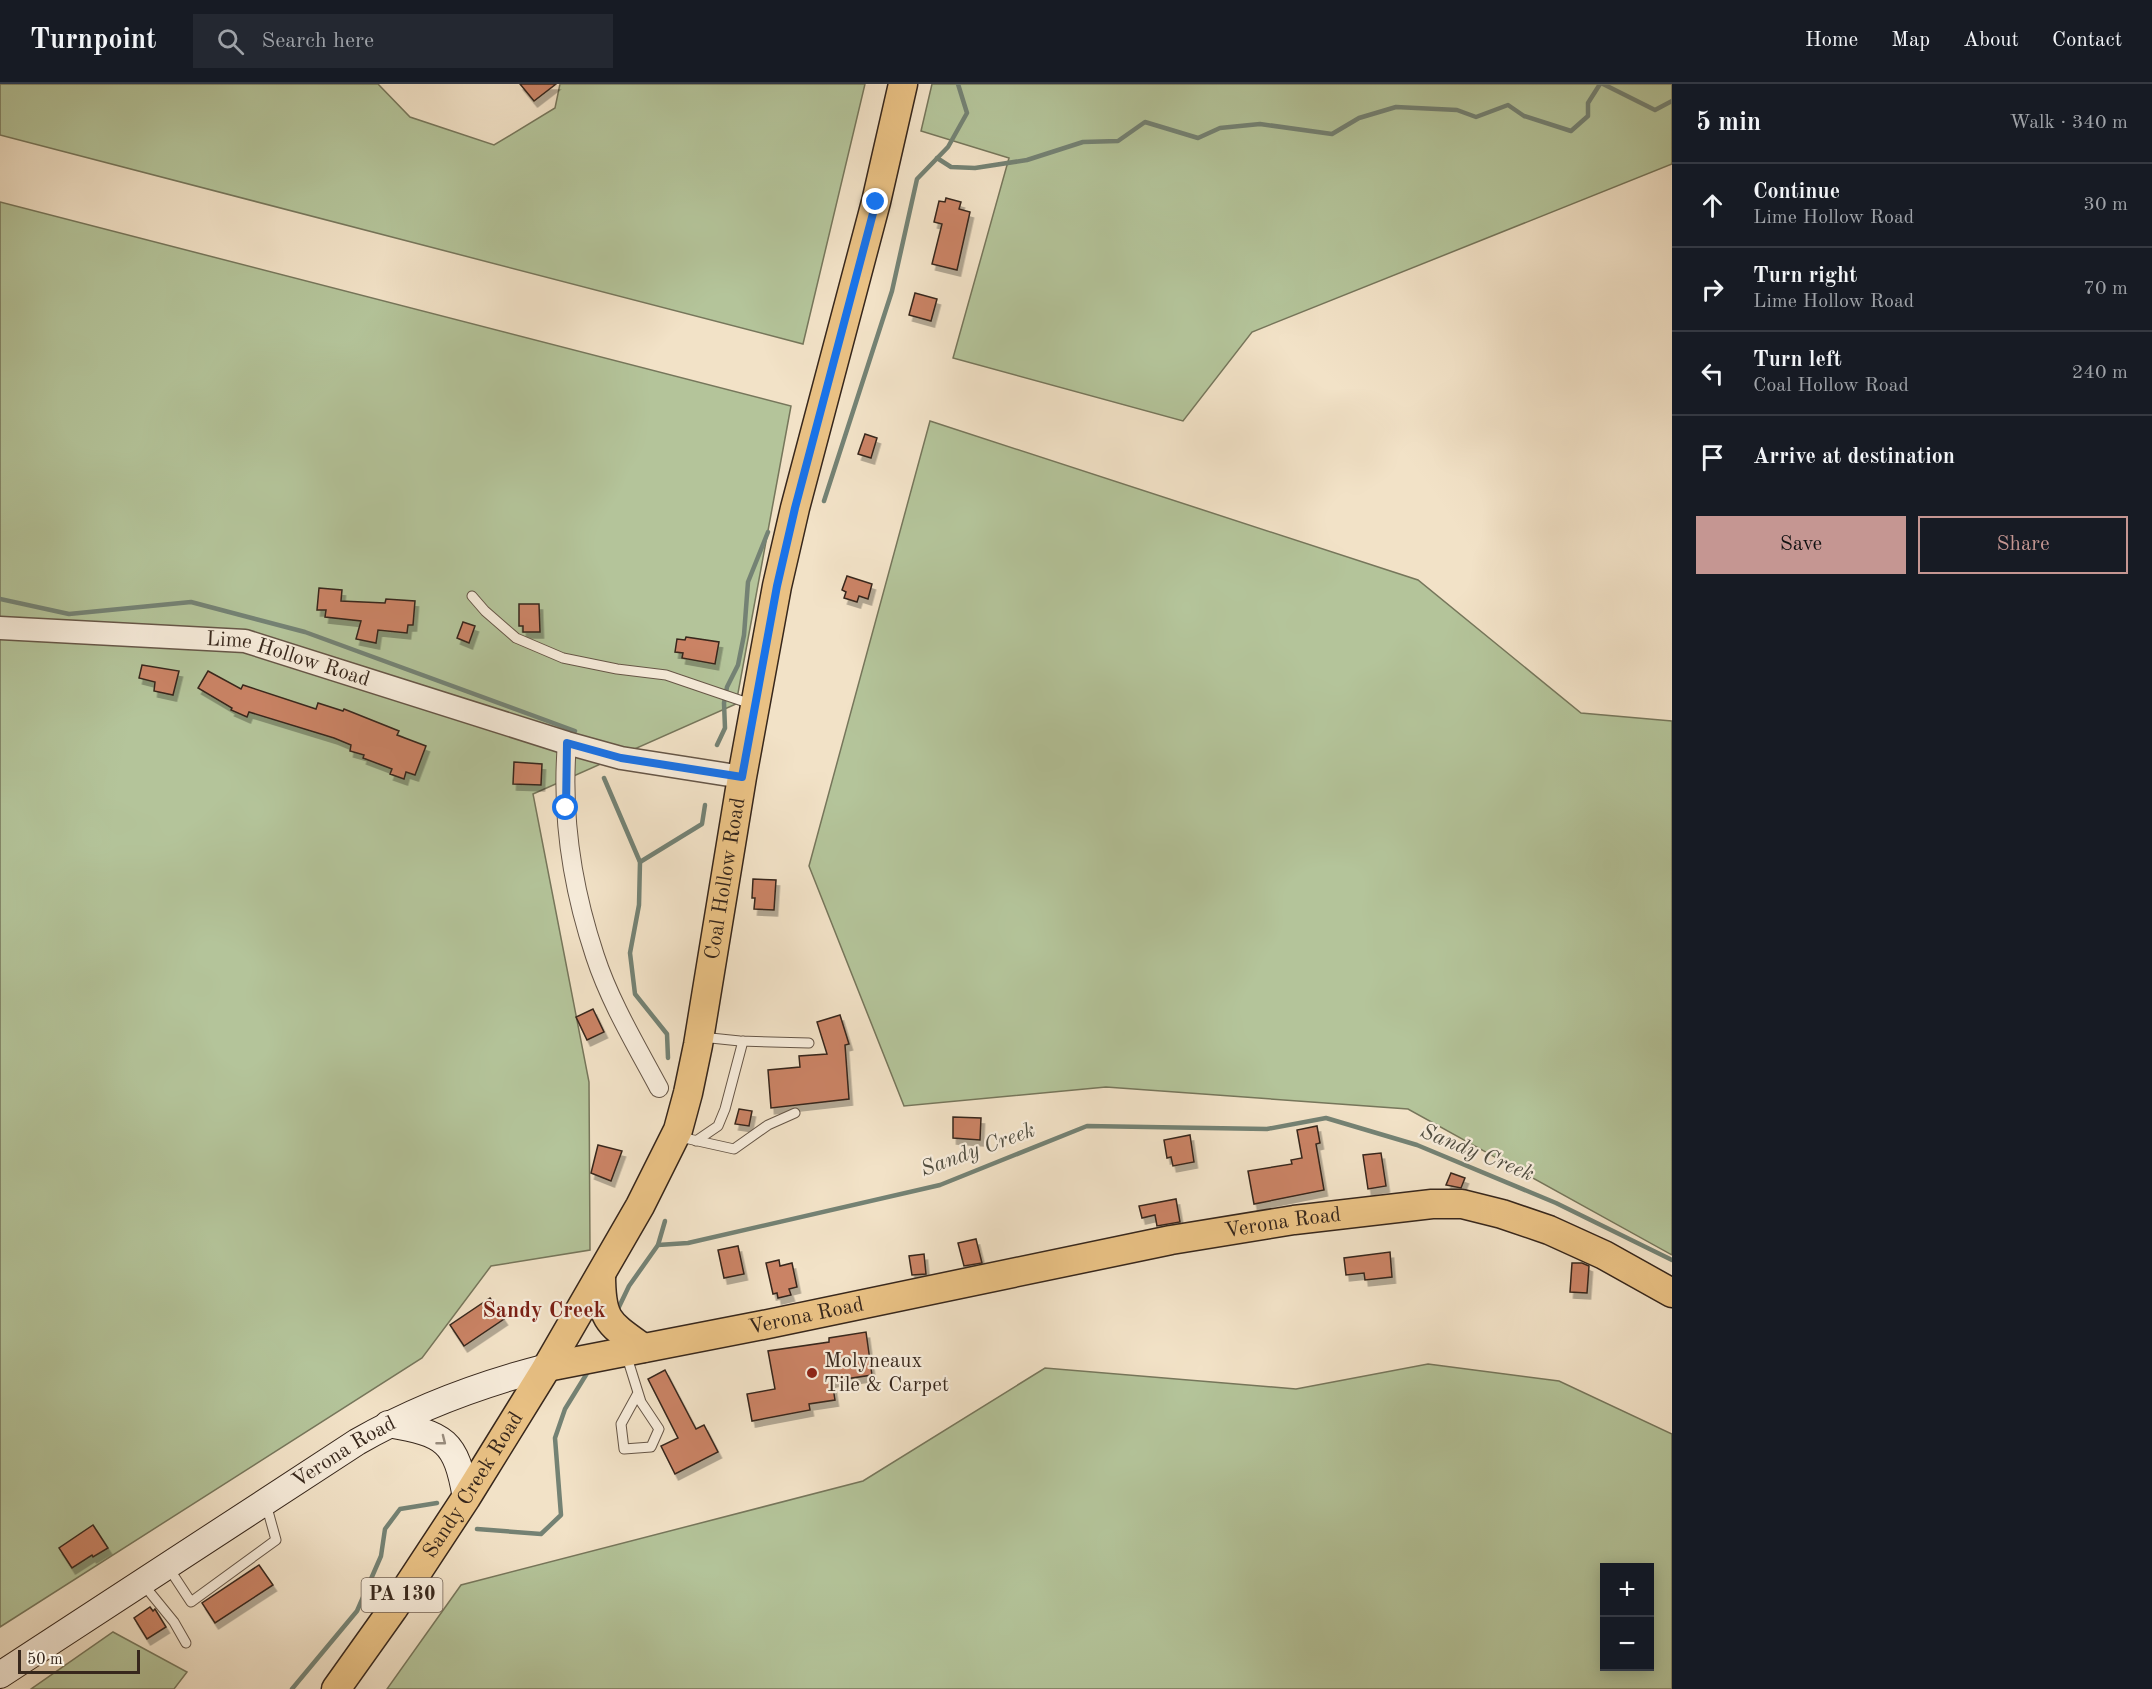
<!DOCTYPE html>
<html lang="en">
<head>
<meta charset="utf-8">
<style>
	:root { --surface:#171b24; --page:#242831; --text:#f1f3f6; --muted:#9ea1a6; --line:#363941; --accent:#c59692 }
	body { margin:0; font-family:"Old Standard TT",serif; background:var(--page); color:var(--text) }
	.controls { position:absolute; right:18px; bottom:18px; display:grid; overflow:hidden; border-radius:0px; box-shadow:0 3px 15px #0003 }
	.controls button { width:54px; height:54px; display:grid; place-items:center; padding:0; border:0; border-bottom:2px solid var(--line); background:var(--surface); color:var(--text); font:30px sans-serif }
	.scale { position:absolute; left:18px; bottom:15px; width:122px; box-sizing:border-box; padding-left:6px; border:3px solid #37271c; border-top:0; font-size:16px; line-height:21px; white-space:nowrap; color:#37271c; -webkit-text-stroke:4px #f7ecdb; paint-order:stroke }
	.stop { position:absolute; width:18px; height:18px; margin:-14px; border:4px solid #1a73e8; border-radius:50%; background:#fff }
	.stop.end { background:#1a73e8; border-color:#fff; box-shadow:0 2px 6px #0008 }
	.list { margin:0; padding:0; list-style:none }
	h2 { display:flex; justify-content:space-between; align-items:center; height:78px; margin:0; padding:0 24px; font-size:26px }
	h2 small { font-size:20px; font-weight:400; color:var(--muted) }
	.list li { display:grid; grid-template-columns:39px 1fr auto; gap:18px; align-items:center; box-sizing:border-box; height:84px; padding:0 24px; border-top:2px solid var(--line) }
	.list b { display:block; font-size:22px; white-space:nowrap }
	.list p { margin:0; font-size:20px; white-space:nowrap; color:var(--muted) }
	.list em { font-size:20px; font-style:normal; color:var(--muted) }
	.actions { display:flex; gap:12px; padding:18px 24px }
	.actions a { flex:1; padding:14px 0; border:2px solid var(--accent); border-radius:0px; text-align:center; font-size:21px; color:var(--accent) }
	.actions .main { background:var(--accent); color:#111 }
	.icon { flex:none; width:33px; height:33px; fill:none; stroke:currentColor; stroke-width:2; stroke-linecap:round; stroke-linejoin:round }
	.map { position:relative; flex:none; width:1672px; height:1605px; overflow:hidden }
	header { display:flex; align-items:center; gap:36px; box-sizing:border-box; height:84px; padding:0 30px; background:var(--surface); border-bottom:2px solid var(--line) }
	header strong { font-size:28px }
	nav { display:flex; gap:33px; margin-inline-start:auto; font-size:21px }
	.search { width:420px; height:54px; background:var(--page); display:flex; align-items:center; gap:15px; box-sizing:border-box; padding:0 21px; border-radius:0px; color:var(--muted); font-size:22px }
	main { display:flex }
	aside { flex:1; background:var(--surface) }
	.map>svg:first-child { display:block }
	.green { fill:#b4c49a; stroke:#76765b; stroke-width:1.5; fill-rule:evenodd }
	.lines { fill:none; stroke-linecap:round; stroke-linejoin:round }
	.stream { stroke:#748274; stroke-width:4.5 }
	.building { fill:#ca8365; stroke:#37271c; stroke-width:1.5; filter:url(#shadow) }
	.service-casing { stroke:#665647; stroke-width:11 }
	.minor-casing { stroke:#665647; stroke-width:20 }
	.tertiary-casing { stroke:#665647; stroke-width:25 }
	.secondary-casing { stroke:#37271c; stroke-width:28 }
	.primary-casing { stroke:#37271c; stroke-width:31 }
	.service { stroke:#f7ecdb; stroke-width:9 }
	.minor { stroke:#f7ecdb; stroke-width:18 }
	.tertiary { stroke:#f7ecdb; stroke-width:22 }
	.secondary { stroke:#f7ecdb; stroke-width:26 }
	.primary { stroke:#e9c184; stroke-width:28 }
	.oneway { stroke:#978a7c }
	.route { stroke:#1a73e8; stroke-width:8 }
	.poi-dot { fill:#8f2418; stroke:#f7ecdb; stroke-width:2 }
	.labels { text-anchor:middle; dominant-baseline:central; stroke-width:4.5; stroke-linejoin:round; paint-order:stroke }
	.shield { fill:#f7ecdb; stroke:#716255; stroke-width:1.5 }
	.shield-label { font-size:20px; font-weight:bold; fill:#37271c }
	.street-label { font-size:21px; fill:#37271c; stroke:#f7ecdb }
	.poi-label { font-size:21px; fill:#37271c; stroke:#f7ecdb; text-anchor:start }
	.water-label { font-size:22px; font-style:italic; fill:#504d40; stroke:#f7ecdb }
	.neighbourhood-label { font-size:22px; font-weight:bold; fill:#7a1f14; stroke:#f7ecdb }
</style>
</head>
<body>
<header>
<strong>Turnpoint</strong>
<div class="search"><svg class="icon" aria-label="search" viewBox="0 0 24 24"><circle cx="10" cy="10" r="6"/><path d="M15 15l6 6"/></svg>Search here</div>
<nav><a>Home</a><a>Map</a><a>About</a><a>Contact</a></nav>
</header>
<main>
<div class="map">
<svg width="1672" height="1605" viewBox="0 0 1672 1605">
	<defs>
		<filter id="shadow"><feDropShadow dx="3.5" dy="6" stdDeviation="0" flood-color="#0004"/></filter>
	</defs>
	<rect width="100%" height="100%" fill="#f2e2c7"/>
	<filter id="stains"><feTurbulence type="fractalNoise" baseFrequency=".00333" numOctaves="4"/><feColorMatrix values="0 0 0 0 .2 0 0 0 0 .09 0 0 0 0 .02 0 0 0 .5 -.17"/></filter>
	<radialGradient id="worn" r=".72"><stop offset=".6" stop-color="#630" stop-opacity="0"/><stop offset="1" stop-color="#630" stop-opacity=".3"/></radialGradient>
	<g class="green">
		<path d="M0,0H378L410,33L494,61L555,24L560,0H865L803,260L0,51Z"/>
		<path d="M932,0H1672V80L1252,248L1183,337L953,274L1009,74L921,47Z"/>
		<path d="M0,118L791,322L736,620L533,710L589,998L590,1166L491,1182L422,1274L0,1543Z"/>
		<path d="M930,337L1418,496L1581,629L1672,637V1171L1408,1025L1106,1003L904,1022L809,782Z"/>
		<path d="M1428,1280L1559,1297L1672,1350V1605H387L461,1501L863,1397L1045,1284L1296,1305ZM1604,1484H1650V1582H1604Z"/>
		<path d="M113,1548L187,1588L174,1605H31Z"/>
	</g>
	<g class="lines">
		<g class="stream">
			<path d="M1603,0L1655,26L1672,17"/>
			<path d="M937,74L951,83L975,84L1027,76L1083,58L1118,57L1145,38L1198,54L1220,44L1260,40L1332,50L1359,34L1396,23L1457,26L1476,33L1508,21L1524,32L1571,47L1588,32V19L1600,0"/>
			<path d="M824,417L892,207L917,95L948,63L967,29L958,0"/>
			<path d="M0,515L69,530L191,518L305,548L575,647"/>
			<path d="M717,661L725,644L724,619L727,603L738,581L744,551L748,498L768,448"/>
			<path d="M604,694L640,778L639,821L630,869L635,910L667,950L668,974"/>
			<path d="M640,778L702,740L705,721"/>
			<path d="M658,1161L665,1137"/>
			<path d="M617,1227L629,1202L658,1161L688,1159L940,1101L1087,1042L1267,1045L1326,1034L1417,1061L1556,1119L1672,1176"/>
			<path d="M477,1445L541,1450L561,1431L555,1354L565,1325L589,1286"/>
			<path d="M292,1605L357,1527L381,1472L385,1445L400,1425L437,1419"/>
		</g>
	</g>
	<g class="building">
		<path d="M520,0H556L534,17Z"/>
		<path d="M946,114L961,118L959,125L970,128L957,186L932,180L942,140L934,138L939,117L945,118Z"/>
		<path d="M915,209L937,215L931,237L909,231Z"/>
		<path d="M865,350L877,354L871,374L858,370Z"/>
		<path d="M847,492L872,500L868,515L859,512L857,518L844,514L846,508L842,506Z"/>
		<path d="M319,504L342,506L341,517L385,519L386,515L415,517L413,541H408L407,549L378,546L376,559L356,555L361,537L325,533L326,526H317Z"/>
		<path d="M519,520H539L540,548H523V542H519Z"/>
		<path d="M463,538L475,542L469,559L457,554Z"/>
		<path d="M686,553L719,558L715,580L682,574L683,569L675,568L677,555L685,556Z"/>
		<path d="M142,581L179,587L173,611L154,607L155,598L139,594Z"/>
		<path d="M208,587L241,605L243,601L316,625L318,619L343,627L344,625L399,647L397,651L426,662L415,691L406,688L404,695L390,690L392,685L363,674L364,671L350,667L351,661L334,654L249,628L247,633L231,626L232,624L198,604Z"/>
		<path d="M514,678L542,680L541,701L513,700Z"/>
		<path d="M753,795L776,796L774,826L754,825L755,814H752Z"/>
		<path d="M593,925L604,948L587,956L576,933Z"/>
		<path d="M840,931L849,960L845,961L849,1015L771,1024L768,986L800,983L799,972L827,970L817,938Z"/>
		<path d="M739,1025L752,1027L749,1042L735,1040Z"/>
		<path d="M953,1033L981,1034L980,1056L953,1054Z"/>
		<path d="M1317,1042L1320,1059L1316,1060L1324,1106L1254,1120L1248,1087L1292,1080L1291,1076L1302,1074L1297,1046Z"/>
		<path d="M1190,1051L1194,1078L1173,1082L1171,1073L1167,1074L1164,1056Z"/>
		<path d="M598,1061L622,1067L611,1097L591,1089Z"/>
		<path d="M1381,1069L1386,1102L1368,1105L1363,1071Z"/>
		<path d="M1451,1089L1465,1094L1461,1104L1446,1101Z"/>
		<path d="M1176,1115L1180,1138L1157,1142L1155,1131L1142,1134L1139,1122Z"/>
		<path d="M976,1155L982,1179L964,1182L958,1159Z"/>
		<path d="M738,1162L744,1190L724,1194L718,1166Z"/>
		<path d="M1390,1168L1392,1193L1365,1196L1364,1189L1346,1191L1344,1174Z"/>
		<path d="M924,1170L926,1190L912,1191L909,1172Z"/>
		<path d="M779,1176L780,1182L792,1179L797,1203L789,1205L791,1211L778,1214L777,1209L773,1210L766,1179Z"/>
		<path d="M1572,1179H1582L1589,1182L1587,1209L1570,1208Z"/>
		<path d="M490,1214L504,1235L464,1262L450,1241Z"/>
		<path d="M866,1248L872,1291L832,1297L835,1316L809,1320L810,1326L752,1337L747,1310L775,1305L768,1267L829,1258V1254Z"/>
		<path d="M665,1286L696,1345L704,1341L718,1368L675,1390L661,1362L678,1354L648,1295Z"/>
		<path d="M93,1441L108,1464L93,1473L92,1471L72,1484L59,1464Z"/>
		<path d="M259,1481L273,1501L215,1539L202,1519Z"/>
		<path d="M150,1523L153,1527L155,1525L166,1543L147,1555L134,1534Z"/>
	</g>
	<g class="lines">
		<g class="service-casing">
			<g id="service">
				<path d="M472,512L485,527L516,554L563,574L617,585L666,591L751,620"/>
				<path d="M701,953L740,957L809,959"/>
				<path d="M680,1053L734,1065L768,1041L795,1029"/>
				<path d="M696,1057L718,1042L725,1025L743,957"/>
				<path d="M626,1270L641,1318L659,1345L651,1363L624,1365L621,1340L638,1309"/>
				<path d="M168,1483L191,1518L276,1456L266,1420"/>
				<path d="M143,1500L174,1538L186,1559"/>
			</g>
		</g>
		<g class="minor-casing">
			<path id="minor" d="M567,659C561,732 572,803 595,872C610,918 636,961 659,1004"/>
		</g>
		<g class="tertiary-casing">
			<g id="tertiary">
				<path id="s1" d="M0,544L245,557L567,659L621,674L742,693"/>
			</g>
		</g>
		<g class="secondary-casing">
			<g id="secondary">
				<path d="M388,1340C445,1350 456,1356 466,1414"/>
				<path id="s2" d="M0,1591L357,1358C416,1324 481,1300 547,1283"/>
			</g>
		</g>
		<g class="primary-casing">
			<g id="primary">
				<path d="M601,1191C601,1236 608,1239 643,1264"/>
				<path id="s3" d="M547,1283L763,1241L1171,1156L1294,1136L1432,1120H1462L1502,1130L1549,1146L1604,1171L1672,1209"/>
				<path id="s4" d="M336,1605L393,1525L466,1414L547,1283L640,1122L678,1046L688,1009L698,961L742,693L777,502L795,424L876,118L903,0"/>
			</g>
		</g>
		<use href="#service" class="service"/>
		<use href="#minor" class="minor"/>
		<use href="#tertiary" class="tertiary"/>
		<use href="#secondary" class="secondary"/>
		<use href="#primary" class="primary"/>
	</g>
	<defs><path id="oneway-chevron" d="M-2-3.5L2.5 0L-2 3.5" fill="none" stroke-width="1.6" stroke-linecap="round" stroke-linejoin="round" transform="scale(1.5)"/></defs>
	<use class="oneway" href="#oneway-chevron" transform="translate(442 1357) rotate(38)"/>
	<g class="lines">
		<path class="route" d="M566,724L567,659L621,674L742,693L777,502L795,424L876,118"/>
	</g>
	<circle class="poi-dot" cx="812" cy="1289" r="6"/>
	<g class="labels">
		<rect class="shield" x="361.5" y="1494" width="81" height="34" rx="4.5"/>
		<g class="shield-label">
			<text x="402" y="1511">PA 130</text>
		</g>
		<g class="street-label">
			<text stroke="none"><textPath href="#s1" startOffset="291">Lime Hollow Road</textPath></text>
			<text stroke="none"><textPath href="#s4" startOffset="912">Coal Hollow Road</textPath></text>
			<text stroke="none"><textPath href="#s3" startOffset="750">Verona Road</textPath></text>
			<text stroke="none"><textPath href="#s3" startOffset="264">Verona Road</textPath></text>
			<text stroke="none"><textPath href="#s2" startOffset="410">Verona Road</textPath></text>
			<text stroke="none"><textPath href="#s4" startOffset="246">Sandy Creek Road</textPath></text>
		</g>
		<g class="poi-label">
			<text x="824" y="1277">Molyneaux<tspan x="824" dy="24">Tile &amp; Carpet</tspan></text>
		</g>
		<g class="water-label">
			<text transform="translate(978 1066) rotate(-20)">Sandy Creek</text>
			<text transform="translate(1477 1069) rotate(22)">Sandy Creek</text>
		</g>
		<g class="neighbourhood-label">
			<text x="544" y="1227">Sandy Creek</text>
		</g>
	</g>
	<rect width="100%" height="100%" filter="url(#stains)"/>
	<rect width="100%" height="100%" fill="url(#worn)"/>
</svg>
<div class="controls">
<button>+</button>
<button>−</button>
</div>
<div class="scale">50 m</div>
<div class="stop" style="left:566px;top:724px"></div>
<div class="stop end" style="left:876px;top:118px"></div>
</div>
<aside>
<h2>5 min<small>Walk · 340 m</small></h2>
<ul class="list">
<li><svg class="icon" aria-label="ahead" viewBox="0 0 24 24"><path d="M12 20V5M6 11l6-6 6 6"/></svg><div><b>Continue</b><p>Lime Hollow Road</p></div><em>30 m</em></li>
<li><svg class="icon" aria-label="right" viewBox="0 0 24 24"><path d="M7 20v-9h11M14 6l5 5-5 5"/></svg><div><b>Turn right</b><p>Lime Hollow Road</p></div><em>70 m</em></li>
<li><svg class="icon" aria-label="left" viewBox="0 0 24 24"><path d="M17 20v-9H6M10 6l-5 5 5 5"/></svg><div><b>Turn left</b><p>Coal Hollow Road</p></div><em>240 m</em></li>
<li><svg class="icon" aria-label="arrive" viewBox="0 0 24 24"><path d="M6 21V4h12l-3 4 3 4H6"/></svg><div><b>Arrive at destination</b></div></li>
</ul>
<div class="actions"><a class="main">Save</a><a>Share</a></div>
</aside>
</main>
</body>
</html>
